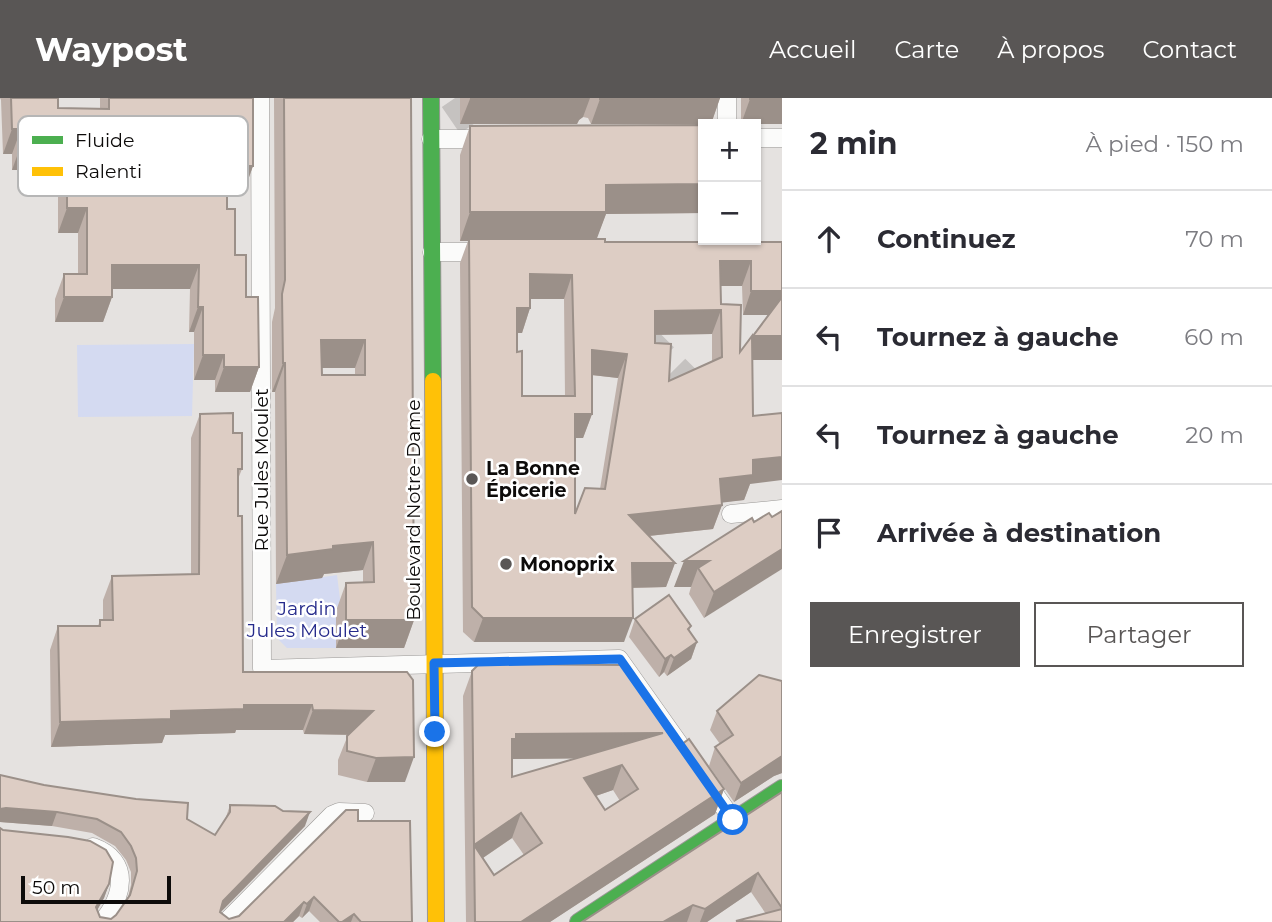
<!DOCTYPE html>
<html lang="fr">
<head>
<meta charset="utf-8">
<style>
	:root { --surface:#fff; --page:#f7f7f7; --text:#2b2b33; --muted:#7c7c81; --line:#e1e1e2; --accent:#595655 }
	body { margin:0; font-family:Montserrat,sans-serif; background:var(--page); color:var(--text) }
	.controls { position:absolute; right:21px; top:21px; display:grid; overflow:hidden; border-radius:0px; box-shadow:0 2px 5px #0004 }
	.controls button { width:63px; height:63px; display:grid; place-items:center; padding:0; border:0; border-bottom:2px solid var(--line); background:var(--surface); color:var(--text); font:35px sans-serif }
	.scale { position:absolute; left:21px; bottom:18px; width:150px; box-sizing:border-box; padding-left:7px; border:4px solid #0d0b0a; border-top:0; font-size:19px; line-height:24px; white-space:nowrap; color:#0d0b0a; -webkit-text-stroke:5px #fff; paint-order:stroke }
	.stop { position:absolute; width:21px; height:21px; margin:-16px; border:5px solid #1a73e8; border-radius:50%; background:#fff }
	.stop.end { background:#1a73e8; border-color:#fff; box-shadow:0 2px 7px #0008 }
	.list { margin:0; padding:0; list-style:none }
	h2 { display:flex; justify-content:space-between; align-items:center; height:91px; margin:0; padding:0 28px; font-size:30px }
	h2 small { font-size:23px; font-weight:400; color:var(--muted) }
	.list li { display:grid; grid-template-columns:46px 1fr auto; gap:21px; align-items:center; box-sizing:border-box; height:98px; padding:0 28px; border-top:2px solid var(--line) }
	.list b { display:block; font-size:26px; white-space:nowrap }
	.list em { font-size:23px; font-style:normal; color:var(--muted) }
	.actions { display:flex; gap:14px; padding:21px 28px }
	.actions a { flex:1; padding:16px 0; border:2px solid var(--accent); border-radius:0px; text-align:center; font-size:24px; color:var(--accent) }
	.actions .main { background:var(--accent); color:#fff }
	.icon { flex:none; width:38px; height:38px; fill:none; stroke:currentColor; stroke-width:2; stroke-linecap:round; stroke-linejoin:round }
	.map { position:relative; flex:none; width:782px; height:824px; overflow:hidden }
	header { display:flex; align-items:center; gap:42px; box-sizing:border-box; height:98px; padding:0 35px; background:var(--accent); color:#fff }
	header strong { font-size:33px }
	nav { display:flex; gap:38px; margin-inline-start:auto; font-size:24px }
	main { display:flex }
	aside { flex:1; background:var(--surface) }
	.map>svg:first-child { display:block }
	.green { fill:#d4daf1 }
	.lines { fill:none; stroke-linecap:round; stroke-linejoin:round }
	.highway-tunnel { stroke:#c5c2c0; stroke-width:32; stroke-dasharray:32 16; stroke-linecap:butt }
	.street-casing { stroke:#9a9896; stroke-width:19 }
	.fast-casing { stroke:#9a9896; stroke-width:18 }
	.slow-casing { stroke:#9a9896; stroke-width:18 }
	.street { stroke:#fbfbfa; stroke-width:18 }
	.fast { stroke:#4caf50; stroke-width:16 }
	.slow { stroke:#ffc107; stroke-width:16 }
	.wall { fill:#beb0a9; fill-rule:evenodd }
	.shaded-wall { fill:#9b9089 }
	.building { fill:#ddcdc4; stroke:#9b9089; stroke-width:2; fill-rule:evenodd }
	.route { stroke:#1a73e8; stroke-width:9 }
	.poi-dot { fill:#595655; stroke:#fff; stroke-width:2.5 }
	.labels { text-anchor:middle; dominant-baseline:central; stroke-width:5; stroke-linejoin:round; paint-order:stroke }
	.poi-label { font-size:19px; font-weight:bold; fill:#0d0b0a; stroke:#fff; text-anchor:start }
	.street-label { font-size:19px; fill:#0d0b0a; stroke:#fff }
	.park-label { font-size:19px; fill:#252a8b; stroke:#fff }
	.key { fill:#fff; stroke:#b6b6b6; stroke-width:2 }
	.key-label { font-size:19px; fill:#0d0b0a }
</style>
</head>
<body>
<header>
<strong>Waypost</strong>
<nav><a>Accueil</a><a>Carte</a><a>À propos</a><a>Contact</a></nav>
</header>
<main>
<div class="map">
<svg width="782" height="824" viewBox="0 0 782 824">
	<rect width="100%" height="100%" fill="#e5e2e0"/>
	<g class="green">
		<path d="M194,246L192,318L78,319L77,247Z"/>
		<path d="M337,477L341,509L336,510V550H287L277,540L276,486Z"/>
	</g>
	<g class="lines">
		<g class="highway-tunnel">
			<path d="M455,0L484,42"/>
			<path d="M640,238L710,308"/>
		</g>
		<g class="street-casing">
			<g id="street">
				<path d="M260,0L262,571L619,561L733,722"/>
				<path d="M727,0V26"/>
				<path d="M756,40H782"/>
				<path d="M431,41H490"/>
				<path d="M432,154H488"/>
				<path d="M731,416L782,411"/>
				<path d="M93,749C132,763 123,799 102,824"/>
				<path d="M226,824L332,717L339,714L365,715"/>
			</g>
		</g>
		<g class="fast-casing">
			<g id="fast">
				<path d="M431,0L433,283"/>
				<path d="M578,824L782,690"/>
			</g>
		</g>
		<g class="slow-casing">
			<path id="slow" d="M433,283L436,824"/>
		</g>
		<use href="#street" class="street"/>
		<use href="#fast" class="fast"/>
		<use href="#slow" class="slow"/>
	</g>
	<g class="wall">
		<path d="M0,0H58V10L100,11V0H253V68L244,93H227V111L235,157L246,199L259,269L250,294H215V282H194V234H189L190,191H112V199L103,224H55V201L64,176H78V135H58V72H12V56H3L1,2Z"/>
		<path d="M274,0H411L414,522L404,550H336V513L346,485L363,484V472L324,476L322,480L276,486L275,294H272V224L275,210ZM322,270H355V277H322Z"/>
		<path d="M460,0H720L711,26H591L588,20L583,19L579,22L577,26H460Z"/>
		<path d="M741,0H782L741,26Z"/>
		<path d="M703,27V115L606,116L596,141L605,144H782V262H752L750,386L744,402L722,404V407L713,431L649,438L675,465L666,489L632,490L624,544H474L463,534L460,165L468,143H460V57L470,28ZM721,188H742L743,217H768L740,254L721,206ZM530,201H564L565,298H522L517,254V235H522L530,210ZM712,236V263L669,283L655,245V237ZM592,277L618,280L600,391L575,416V340H583L592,316Z"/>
		<path d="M200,316L233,335L242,371L238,381V418L243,574H407L405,684H367L338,677V662L348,637L304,636L303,632H236L235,635L165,637L162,645L51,649L50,552L58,528H98L100,522H103V502L112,478L191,476V340Z"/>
		<path d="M752,420L704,520L689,496L691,489H674Z"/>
		<path d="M635,521L691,528L689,533L697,544L691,561L667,578L664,574L659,579L629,539Z"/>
		<path d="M472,573L678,649L724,691L715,716L550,824H466L463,598ZM576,660L512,679V661ZM613,692L620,703L605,712L596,698ZM512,740L524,757L494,777L483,760Z"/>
		<path d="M782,583V675L774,678L734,704L709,668L715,649L720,646L710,632L717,613Z"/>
		<path d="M0,677L187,721L215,737L225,722L230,707L305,728L220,814L229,821L239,818L358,723L412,824H320L309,813L302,820L299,818L293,824H0L3,732L109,786L104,800L97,812L100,819L111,821L116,817L128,799L131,787V774L126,762L115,748L92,735L52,728L0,724Z"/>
		<path d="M782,694V824H736L766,816L751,794L707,824H582Z"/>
	</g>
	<g class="shaded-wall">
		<path d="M590,0L583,19L579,22L577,26H460L470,1Z"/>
		<path d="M720,0L711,26H591L600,1Z"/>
		<path d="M750,1H782V26H741Z"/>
		<path d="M12,31H21L12,56H3Z"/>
		<path d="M21,47H67L58,72H12Z"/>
		<path d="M227,68H253L244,93H218Z"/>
		<path d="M703,86V115L606,116L596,143H460L470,114L606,87Z"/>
		<path d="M67,110H87L78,135H58Z"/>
		<path d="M720,163H751L742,188H712Z"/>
		<path d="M112,167H199L190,191H103Z"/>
		<path d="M530,176L572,177L564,201H521Z"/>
		<path d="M751,193H782V205L778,217H743Z"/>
		<path d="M64,199H112L103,224H55Z"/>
		<path d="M198,209H203L194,234H189Z"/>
		<path d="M517,210H530L522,235H508Z"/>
		<path d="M721,212L712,236L646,237L655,213Z"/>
		<path d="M753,238H782V262H744Z"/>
		<path d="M321,242H365L355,270H311Z"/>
		<path d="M592,252L627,256L618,280L583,276Z"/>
		<path d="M203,257H224L215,282H194Z"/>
		<path d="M283,265H285L275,294H272Z"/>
		<path d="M224,269H259L250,294H215Z"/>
		<path d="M575,316H592L583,340H566Z"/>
		<path d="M782,359V382L750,386L744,402L711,406L720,381L753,362Z"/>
		<path d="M722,407L713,431L620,441L629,417Z"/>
		<path d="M373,444L363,472L324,476L322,480L276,486L287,457L333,448Z"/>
		<path d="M782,451V471L704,520L714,494Z"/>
		<path d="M684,463H709L698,470L691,489H674Z"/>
		<path d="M632,465H675L666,489L623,490Z"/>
		<path d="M483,520H633L624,544H474Z"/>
		<path d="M346,522H414L404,550H336Z"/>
		<path d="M697,544L691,561L667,578L674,560Z"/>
		<path d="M671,557L664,574L659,579L665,561Z"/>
		<path d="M244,607H312L303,632H236L235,635L165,637L162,645L51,649L60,624L171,613Z"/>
		<path d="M313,612L373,613L364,637L304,636Z"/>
		<path d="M663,635L654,660L509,661L512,641L516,636Z"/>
		<path d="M782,658V675L774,678L734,704L741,685Z"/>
		<path d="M414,659L405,684H367L376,660Z"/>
		<path d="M622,667L613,692L575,705L584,680Z"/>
		<path d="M724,691L715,716L550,824H521Z"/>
		<path d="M6,710L57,714L52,728L0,724V711Z"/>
		<path d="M310,714L305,728L218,817L223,803Z"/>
		<path d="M521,715L512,740L474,766V747Z"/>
		<path d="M758,775L751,794L707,824H700L705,811Z"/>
		<path d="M109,786L104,800L91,823L96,809Z"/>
		<path d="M314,799L309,813L302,820L307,806Z"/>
		<path d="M304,804L299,818L293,824H284Z"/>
		<path d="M693,807L687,824H663Z"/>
		<path d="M354,816L351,824H342Z"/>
	</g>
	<g class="building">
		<path d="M11,0H58V10L109,11V0H253V68H227V111H235V157H246V199H258L259,269H224V257H203V209H198L199,167H112V199H64V176H87V110H67V47H21V31H12Z"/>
		<path d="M284,0H411L414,522H346V485L374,484L373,444L333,448V451L287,457L285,265H283L282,196L285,182ZM321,242H365V277H322Z"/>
		<path d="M470,0H587L586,1Z"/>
		<path d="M600,0H720L600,1Z"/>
		<rect x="750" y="0" width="32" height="1"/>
		<path d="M703,27V86L606,87V114H470V28Z"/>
		<path d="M469,141H605V144H782V193H751V163H720L721,206L741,207L740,254L752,238L753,318L782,315V359L753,362V377L720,381L722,407L629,417L675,465H632L633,520H483L472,509ZM530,176L572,177L575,298H522V253L517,254V210H530ZM721,212L722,259L669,283L671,246L655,245V213ZM592,252L627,256L605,391L585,390L575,416V316H592Z"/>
		<path d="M782,199V238H753Z"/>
		<path d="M233,315V335H242V371H238V418H242L243,574H407L413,582L414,659L376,660L347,653V638L373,613L313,612L312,607H244V611L171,613V621L60,624L58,528H100V522H113L112,478L199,476L200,316Z"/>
		<path d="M782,413V451L714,494L698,470L709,463H684L752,420L754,424L769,415L772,419Z"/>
		<path d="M669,497L691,528L688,531L697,544L674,560L671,557L665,561L635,521Z"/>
		<path d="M479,566L622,567L678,649L689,641L724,691L521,824H475L474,747L494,777L542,745L521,715L474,747L472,573ZM663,635L512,679V641H516V636ZM622,667L638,691L605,712L584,680Z"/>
		<path d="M759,577L782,583V658L741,685L715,649L733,637L717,613Z"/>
		<path d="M0,677L44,687L136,701L188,705L187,721L215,737L230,714V707L275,708L283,713L310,714L223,803L220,814L229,821L239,818L346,712H358V723H410L412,824H361L354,816L342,824H339L314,799L307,806L304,804L284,824H0V730L3,732L68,739L90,743L106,752L113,764L109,786L96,809L100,819L111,821L116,817L130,797L137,773L136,760L131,748L121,734L97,721L57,714L6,710L0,711Z"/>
		<path d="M782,694V810L758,775L705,811L693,807L663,824H582Z"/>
		<path d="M782,811V824L736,823Z"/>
	</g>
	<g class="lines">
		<path class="route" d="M435,634L434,565L620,561L733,722"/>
	</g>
	<g class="poi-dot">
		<circle cx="472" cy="381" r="7"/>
		<circle cx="506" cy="466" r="7"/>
	</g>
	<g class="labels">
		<g class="poi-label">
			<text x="486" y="370">La Bonne<tspan x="486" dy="22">Épicerie</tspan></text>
			<text x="520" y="466">Monoprix</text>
		</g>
		<g class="street-label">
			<text transform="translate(261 372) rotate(-90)">Rue Jules Moulet</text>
			<text transform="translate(413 412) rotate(-90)">Boulevard Notre-Dame</text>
		</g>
		<g class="park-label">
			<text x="307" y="510">Jardin<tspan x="307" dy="22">Jules Moulet</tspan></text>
		</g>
	</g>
	<rect x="18" y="18" width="230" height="80" rx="10" class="key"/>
	<rect x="32" y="38" width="31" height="8" fill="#4caf50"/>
	<rect x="32" y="69" width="31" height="9" fill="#ffc107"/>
	<g class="key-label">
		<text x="75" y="49">Fluide</text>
		<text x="75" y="80">Ralenti</text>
	</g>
</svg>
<div class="controls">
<button>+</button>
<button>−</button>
</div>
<div class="scale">50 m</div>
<div class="stop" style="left:733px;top:722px"></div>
<div class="stop end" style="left:435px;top:634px"></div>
</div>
<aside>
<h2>2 min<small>À pied · 150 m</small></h2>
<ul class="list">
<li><svg class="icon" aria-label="ahead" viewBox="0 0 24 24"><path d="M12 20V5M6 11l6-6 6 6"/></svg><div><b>Continuez</b></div><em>70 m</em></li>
<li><svg class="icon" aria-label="left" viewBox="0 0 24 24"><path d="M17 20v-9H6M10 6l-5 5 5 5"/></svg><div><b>Tournez à gauche</b></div><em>60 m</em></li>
<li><svg class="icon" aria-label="left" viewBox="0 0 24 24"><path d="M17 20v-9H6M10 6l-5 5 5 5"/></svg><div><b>Tournez à gauche</b></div><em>20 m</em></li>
<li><svg class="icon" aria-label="arrive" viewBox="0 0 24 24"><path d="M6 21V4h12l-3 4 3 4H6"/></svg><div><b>Arrivée à destination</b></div></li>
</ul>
<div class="actions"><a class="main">Enregistrer</a><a>Partager</a></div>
</aside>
</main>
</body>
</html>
